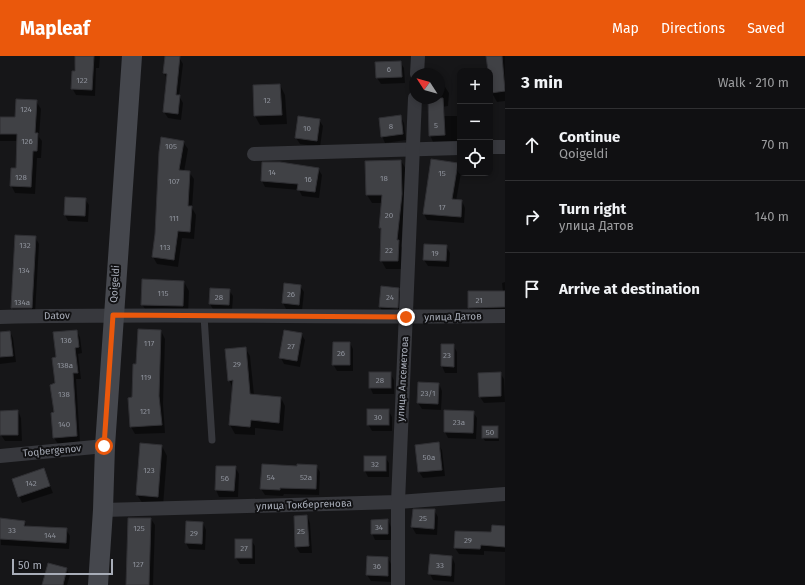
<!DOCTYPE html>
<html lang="en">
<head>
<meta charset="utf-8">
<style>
	:root { --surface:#101012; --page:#1e1e20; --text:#f1f3f6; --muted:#9c9d9f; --line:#303032; --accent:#ea580c }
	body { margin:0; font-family:"Fira Sans",sans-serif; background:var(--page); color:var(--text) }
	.controls { position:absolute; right:12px; top:12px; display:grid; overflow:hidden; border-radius:8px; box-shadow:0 2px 6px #0003 }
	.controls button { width:36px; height:36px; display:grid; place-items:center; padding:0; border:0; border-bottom:1px solid var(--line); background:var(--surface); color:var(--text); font:20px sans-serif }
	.compass { position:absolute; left:409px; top:12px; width:36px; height:36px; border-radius:50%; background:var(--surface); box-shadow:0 2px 6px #0003; rotate:306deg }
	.scale { position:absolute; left:12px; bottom:10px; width:101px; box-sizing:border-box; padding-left:4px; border:2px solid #a8adb8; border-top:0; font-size:11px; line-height:14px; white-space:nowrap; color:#a8adb8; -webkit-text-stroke:3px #111113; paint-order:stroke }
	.stop { position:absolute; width:12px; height:12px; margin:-9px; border:3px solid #ea580c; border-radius:50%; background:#fff }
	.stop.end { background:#ea580c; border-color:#fff; box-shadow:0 1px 4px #0008 }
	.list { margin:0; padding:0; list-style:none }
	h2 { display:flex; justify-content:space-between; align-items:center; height:52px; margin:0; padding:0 16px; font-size:17px }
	h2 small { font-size:13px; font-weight:400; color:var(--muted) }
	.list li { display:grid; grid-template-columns:26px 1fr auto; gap:12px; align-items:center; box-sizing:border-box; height:72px; padding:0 16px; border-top:1px solid var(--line) }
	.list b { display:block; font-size:15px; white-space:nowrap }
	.list p { margin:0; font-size:13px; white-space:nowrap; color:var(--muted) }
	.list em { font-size:13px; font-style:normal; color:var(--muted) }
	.icon { flex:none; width:22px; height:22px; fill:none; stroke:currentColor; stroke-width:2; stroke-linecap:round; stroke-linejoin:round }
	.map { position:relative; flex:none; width:505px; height:529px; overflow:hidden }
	header { display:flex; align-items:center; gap:24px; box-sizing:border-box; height:56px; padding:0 20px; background:var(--accent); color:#fff }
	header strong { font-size:19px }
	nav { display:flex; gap:22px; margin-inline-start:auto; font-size:14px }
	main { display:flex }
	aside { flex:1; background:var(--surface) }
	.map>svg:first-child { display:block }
	.shadow { fill:#0007 }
	.building { fill:#404145; stroke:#303034 }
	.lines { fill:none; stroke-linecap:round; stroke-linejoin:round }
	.lane { stroke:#37383d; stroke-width:7 }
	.street { stroke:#37383d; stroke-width:14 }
	.secondary { stroke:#45474d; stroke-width:20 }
	.route { stroke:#ea580c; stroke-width:5 }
	.labels { text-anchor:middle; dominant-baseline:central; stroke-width:4; stroke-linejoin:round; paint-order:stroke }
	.number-label { font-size:8px; fill:#8e929b }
	.street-label { font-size:10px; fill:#a8adb8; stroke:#111113 }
</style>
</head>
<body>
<header>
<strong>Mapleaf</strong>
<nav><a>Map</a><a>Directions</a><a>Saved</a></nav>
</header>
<main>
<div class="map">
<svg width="505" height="529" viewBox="0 0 505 529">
	<rect width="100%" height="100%" fill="#161618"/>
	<g class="shadow">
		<path d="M76,0H100L99,12H96L95,40L76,39L72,32Z"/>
		<path d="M166,0L179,1L183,8L179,40L183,47L181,64L168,62L164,56L167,23L164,17Z"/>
		<path d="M487,0H505V45L497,46L492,37Z"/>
		<path d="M400,6L404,12L405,27L381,28L377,22L376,7Z"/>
		<path d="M280,29L285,39L287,68L260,69L255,60Z"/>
		<path d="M439,31H445L449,37L448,50L431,53L428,46V42H439Z"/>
		<path d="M36,45L41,53L39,81L42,85L41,102H37L35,138L15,137L11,129L16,113L18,85H0V62H16Z"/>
		<path d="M400,60L404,67L406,84L385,87L382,80Z"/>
		<path d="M429,60H460V85L433,86L430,79Z"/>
		<path d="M319,64L323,70L320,91L300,88L296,82Z"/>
		<path d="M183,86L188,93L184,116H189L194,123L192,152L196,159L194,183L182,182L178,211L157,208L153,201Z"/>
		<path d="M432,104L458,108L460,112L461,117L456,145H462L465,152L464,167L427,164L424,158Z"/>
		<path d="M401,105L406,113L405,147L401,190L403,193V213H386L381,204L382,176L380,172L382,147H372L367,139L366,106Z"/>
		<path d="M318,113L322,119L319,142L302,140L299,134L265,131L262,125Z"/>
		<path d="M85,143L89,149L88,166L68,165L65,159Z"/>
		<path d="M16,180L35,181L39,188L35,258H16L12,252Z"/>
		<path d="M425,189L446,190L450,197L449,211L428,210L424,204Z"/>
		<path d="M184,226L189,235L188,259L148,258L142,248Z"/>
		<path d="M505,226V257L472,258L469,252L503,236L502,227Z"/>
		<path d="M300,230L304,236L302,255L286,253L283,247Z"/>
		<path d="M398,232L402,239L401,258L383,257L380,251Z"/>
		<path d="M210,233L229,234L233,240L232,255H214L210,248Z"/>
		<path d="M76,275L80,281L82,297L78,298L81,323H76L80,386L58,388L54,382L52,358L55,357L57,302Z"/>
		<path d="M161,275L165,283L163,348L165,377L135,378L131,371L137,309Z"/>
		<path d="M10,276L13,282L16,306L0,308V277Z"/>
		<path d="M301,278L305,284L300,311L284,308L281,302Z"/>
		<path d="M350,287L353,293V315H337L333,308Z"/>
		<path d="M442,289H453L457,296V317H445L442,310Z"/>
		<path d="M245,292L250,300L254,339L281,342L285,350L283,375L255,372V379L235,378L230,369L233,332L229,324Z"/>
		<path d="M390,317L394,324V338H373L370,331Z"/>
		<path d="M500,317L504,323L505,346L484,347L480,341Z"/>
		<path d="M439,328L442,335L441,354L422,353L418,347Z"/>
		<path d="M388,354L392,361V375H372L368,368Z"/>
		<path d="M18,355L21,362L22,385H5L1,379V356Z"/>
		<path d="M473,356L477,362L476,383L448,382L445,376Z"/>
		<path d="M498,371L499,385H485L483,382Z"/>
		<path d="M438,388L442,394L445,420L423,422L419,416L417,390Z"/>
		<path d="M162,390L167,400L163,450L143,448L137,439Z"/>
		<path d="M365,401H385L389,407V421H368L365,415Z"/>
		<path d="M316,410L320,416L319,439L284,438L283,440L265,439L261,433L298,411Z"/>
		<path d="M217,411H235L239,418L238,441H219L216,434Z"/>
		<path d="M43,413L53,437L22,447L13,424Z"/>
		<path d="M414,454H434L438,461L437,479L416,478L412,471Z"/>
		<path d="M307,460L310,467L312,497H300L296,491L295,461Z"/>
		<path d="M0,463L24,466L27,471L66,473L70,480L69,493L1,489Z"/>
		<path d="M151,463L155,469L153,529H126Z"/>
		<path d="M388,464L391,471V484H375L372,477Z"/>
		<path d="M203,467L206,474L205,494L189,493L186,487Z"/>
		<path d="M505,471V496L484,495V499L459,498L455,492Z"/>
		<path d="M251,484L255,490V508H240L236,502Z"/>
		<path d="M452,501L455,508L454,526L433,524L430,518Z"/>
		<path d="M388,502L391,508V526L371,525L367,519Z"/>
		<path d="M66,513L70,519L67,529H43Z"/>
	</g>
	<g class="building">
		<path d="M75,0H94L92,34L71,33L72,15H75Z"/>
		<path d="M165,0H180L176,39H180L178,58L163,56L167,18L163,17Z"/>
		<path d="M486,0H502L505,35L491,37L490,15H488Z"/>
		<path d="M401,5L402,21L376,22L375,6Z"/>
		<path d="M280,28L282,59L254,60L253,29Z"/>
		<path d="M428,42H443L445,79L429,80Z"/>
		<path d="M16,43L37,44L35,77H38L37,95H33L31,131L10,130L11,112H16L17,78H0V61H15Z"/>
		<path d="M401,59L403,78L381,81L379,62Z"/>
		<path d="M298,60L320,63L317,85L295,82Z"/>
		<path d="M161,81L184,85L179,114L190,115L188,150H192L190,176L178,175L174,204L152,201L155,178L159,96Z"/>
		<path d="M431,103L458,107L452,143L462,144L461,161L423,158Z"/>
		<path d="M401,104L402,138L397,184H399L398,205H380L381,172H379L382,139H366L365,105Z"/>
		<path d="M262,106H280L319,112L315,136L297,134L298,128L261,125Z"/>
		<path d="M65,141L86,142L85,160L64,159Z"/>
		<path d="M15,179L36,180L32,252H11Z"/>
		<path d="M424,188L447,189L446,205L423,204Z"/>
		<path d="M142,223L184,225L183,250L141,249Z"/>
		<path d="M284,227L301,229L299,249L282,247Z"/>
		<path d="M381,230L399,232L398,252L379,251Z"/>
		<path d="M210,232L230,233L229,249L209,248Z"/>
		<path d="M468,235H505V251L468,252Z"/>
		<path d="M138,273L161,274L159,340L162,369L130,371L128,342L132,341L133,308H136Z"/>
		<path d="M77,274L79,291L75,292L78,317H73L77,380L53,382L51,357L54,356L50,329L55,327L52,302L56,301L53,276Z"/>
		<path d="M284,274L302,277L297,305L279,302Z"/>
		<path d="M10,275L13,300L0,301V276Z"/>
		<path d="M333,286H350V309H332Z"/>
		<path d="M441,288H454V311L441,310Z"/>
		<path d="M246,291L250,338L281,341L279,367L251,364L250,371L229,369L233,324L228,325L225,293Z"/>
		<rect x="369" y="316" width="22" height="16"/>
		<path d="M501,316V340L479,341L478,317Z"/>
		<path d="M418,326L439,327L438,348L417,347Z"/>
		<rect x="367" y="353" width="22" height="16"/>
		<path d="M18,354V379H0V355Z"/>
		<path d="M444,354L474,355L473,377L444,376Z"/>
		<rect x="482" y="370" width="16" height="12"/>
		<path d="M439,386L442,414L418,416L415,389Z"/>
		<path d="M140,387L162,389L158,441L136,439Z"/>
		<rect x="364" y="400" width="22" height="15"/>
		<path d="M262,408L297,410V408L317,409L316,433L280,432V434L260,433Z"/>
		<path d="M216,410H236L234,435L215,434Z"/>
		<path d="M44,412L50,430L18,441L12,423Z"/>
		<path d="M413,453H435L434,473L411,471Z"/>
		<path d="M307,459L309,490L295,491L294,460Z"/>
		<path d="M0,462L25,465L24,470L67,472L66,487L0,483Z"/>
		<path d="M128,462H151L149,529H126Z"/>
		<path d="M388,463V478H371V464Z"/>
		<path d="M186,465L203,466L202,488L185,487Z"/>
		<path d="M492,469L505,470V491L481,489L480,493L454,492L455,475L491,476Z"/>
		<rect x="235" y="483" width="17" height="19"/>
		<path d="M430,498L452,500L451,520L428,518Z"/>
		<path d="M367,500L388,501V520L366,519Z"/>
		<path d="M48,507L67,512L63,529H42Z"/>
	</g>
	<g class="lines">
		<path class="lane" d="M204,260L212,384"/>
		<g class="street">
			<path d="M417,18L418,0"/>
			<path d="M490,91H505"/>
			<path d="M254,98L460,92"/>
			<path d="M0,261C168,257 337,262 505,260"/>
			<path d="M0,400L105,390"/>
			<path d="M103,454L398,446L505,438"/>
			<path d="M398,529V446L415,42"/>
		</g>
		<path class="secondary" d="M98,529L103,454L105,390L132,0"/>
	</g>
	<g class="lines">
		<path class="route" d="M104,390L113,259L406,261"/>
	</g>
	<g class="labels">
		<g class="number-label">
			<text x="389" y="13">6</text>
			<text x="82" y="24">122</text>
			<text x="267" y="44">12</text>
			<text x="26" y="53">124</text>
			<text x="436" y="69">5</text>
			<text x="391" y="70">8</text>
			<text x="307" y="72">10</text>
			<text x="27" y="85">126</text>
			<text x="171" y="90">105</text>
			<text x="272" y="116">14</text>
			<text x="442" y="117">15</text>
			<text x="21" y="121">128</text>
			<text x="384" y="122">18</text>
			<text x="308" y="123">16</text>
			<text x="174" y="125">107</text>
			<text x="442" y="151">17</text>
			<text x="389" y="159">20</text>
			<text x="174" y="162">111</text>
			<text x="25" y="189">132</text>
			<text x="165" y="191">113</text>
			<text x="389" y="194">22</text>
			<text x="435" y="197">19</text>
			<text x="24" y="214">134</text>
			<text x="163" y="237">115</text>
			<text x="291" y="238">26</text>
			<text x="219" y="241">28</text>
			<text x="390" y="241">24</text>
			<text x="479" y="244">21</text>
			<text x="22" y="246">134а</text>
			<text x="66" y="284">136</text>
			<text x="149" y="287">117</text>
			<text x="291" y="290">27</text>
			<text x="341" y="297">26</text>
			<text x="447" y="299">23</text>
			<text x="237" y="308">29</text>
			<text x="65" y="309">138а</text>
			<text x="146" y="321">119</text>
			<text x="380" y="324">28</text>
			<text x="428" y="337">23/1</text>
			<text x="64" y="338">138</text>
			<text x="145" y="355">121</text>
			<text x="378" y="361">30</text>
			<text x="459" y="366">23а</text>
			<text x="64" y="368">140</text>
			<text x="490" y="376">50</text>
			<text x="429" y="401">50а</text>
			<text x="375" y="408">32</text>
			<text x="149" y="414">123</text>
			<text x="271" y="421">54</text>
			<text x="306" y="421">52а</text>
			<text x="225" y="422">56</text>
			<text x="31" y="427">142</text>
			<text x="423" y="462">25</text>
			<text x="379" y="471">34</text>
			<text x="139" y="472">125</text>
			<text x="12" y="474">33</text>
			<text x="301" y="475">25</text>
			<text x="194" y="477">29</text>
			<text x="50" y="479">144</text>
			<text x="468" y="484">29</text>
			<text x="244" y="492">27</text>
			<text x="138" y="508">127</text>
			<text x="440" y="509">33</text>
			<text x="377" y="510">36</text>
		</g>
		<g class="street-label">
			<text transform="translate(115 228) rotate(-86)">Qoigeldi</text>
			<text transform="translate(57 260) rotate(-1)">Datov</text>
			<text transform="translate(453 261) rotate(-1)">улица Датов</text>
			<text transform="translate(403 323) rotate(-87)">улица Апсеметова</text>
			<text transform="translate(52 395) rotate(-5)">Toqbergenov</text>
			<text transform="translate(304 449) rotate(-2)">улица Токбергенова</text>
		</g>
	</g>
</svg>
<div class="controls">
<button>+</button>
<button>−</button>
<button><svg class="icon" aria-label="locate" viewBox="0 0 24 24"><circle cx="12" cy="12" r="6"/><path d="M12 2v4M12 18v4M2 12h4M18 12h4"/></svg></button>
</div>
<svg class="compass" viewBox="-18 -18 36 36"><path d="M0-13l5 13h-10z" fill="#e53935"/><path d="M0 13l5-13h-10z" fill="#9c9d9f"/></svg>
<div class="scale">50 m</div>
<div class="stop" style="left:104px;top:390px"></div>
<div class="stop end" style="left:406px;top:261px"></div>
</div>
<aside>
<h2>3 min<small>Walk · 210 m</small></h2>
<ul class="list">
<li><svg class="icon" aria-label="ahead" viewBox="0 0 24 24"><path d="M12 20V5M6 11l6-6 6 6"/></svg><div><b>Continue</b><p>Qoigeldi</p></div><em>70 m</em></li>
<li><svg class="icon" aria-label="right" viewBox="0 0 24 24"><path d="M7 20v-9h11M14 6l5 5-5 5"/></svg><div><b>Turn right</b><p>улица Датов</p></div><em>140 m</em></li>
<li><svg class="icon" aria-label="arrive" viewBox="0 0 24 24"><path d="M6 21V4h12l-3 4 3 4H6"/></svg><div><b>Arrive at destination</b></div></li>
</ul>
</aside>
</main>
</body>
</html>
